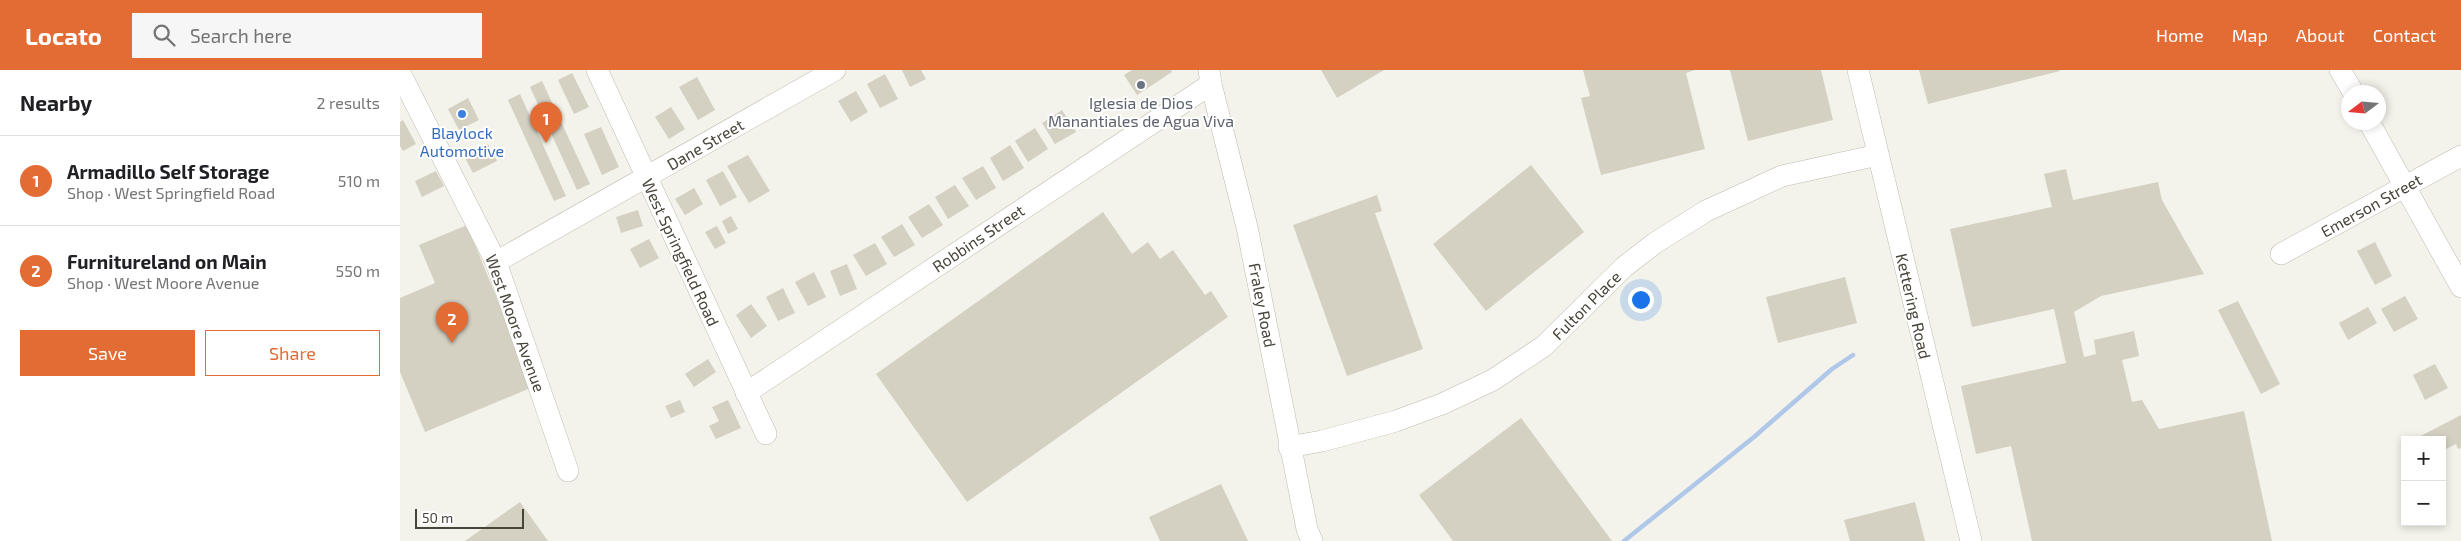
<!DOCTYPE html>
<html lang="en">
<head>
<meta charset="utf-8">
<style>
	:root { --surface:#fff; --page:#f6f6f6; --text:#202124; --muted:#757577; --line:#e0e0e0; --accent:#e26c34 }
	body { margin:0; font-family:"Exo 2",sans-serif; background:var(--page); color:var(--text) }
	.controls { position:absolute; right:15px; bottom:15px; display:grid; overflow:hidden; border-radius:0px; box-shadow:0 2px 8px #0003 }
	.controls button { width:45px; height:45px; display:grid; place-items:center; padding:0; border:0; border-bottom:1px solid var(--line); background:var(--surface); color:var(--text); font:25px sans-serif }
	.compass { position:absolute; left:1941px; top:15px; width:45px; height:45px; border-radius:50%; background:var(--surface); box-shadow:0 2px 8px #0003; rotate:254deg }
	.scale { position:absolute; left:15px; bottom:12px; width:109px; box-sizing:border-box; padding-left:5px; border:2px solid #47443a; border-top:0; font-size:14px; line-height:18px; white-space:nowrap; color:#47443a; -webkit-text-stroke:4px #fff; paint-order:stroke }
	.you { position:absolute; left:1240px; top:229px; width:18px; height:18px; margin:-12px; border:4px solid #fff; border-radius:50%; background:#1a73e8; box-shadow:0 0 0 8px #1a73e833 }
	.badge { display:grid; place-items:center; width:32px; height:32px; border-radius:50%; background:var(--accent); color:#fff; font-size:16px; font-weight:700 }
	.pin { position:absolute; translate:-50% -41px; filter:drop-shadow(0 1px 2px #0008) }
	.pin::after { content:''; position:absolute; top:26px; width:18px; height:15px; background:inherit; clip-path:polygon(0 0,100% 0,50% 100%) }
	.list { margin:0; padding:0; list-style:none }
	h2 { display:flex; justify-content:space-between; align-items:center; height:65px; margin:0; padding:0 20px; font-size:21px }
	h2 small { font-size:16px; font-weight:400; color:var(--muted) }
	.list li { display:grid; grid-template-columns:32px 1fr auto; gap:15px; align-items:center; box-sizing:border-box; height:90px; padding:0 20px; border-top:1px solid var(--line) }
	.list b { display:block; font-size:19px; white-space:nowrap }
	.list p { margin:0; font-size:16px; white-space:nowrap; color:var(--muted) }
	.list em { font-size:16px; font-style:normal; color:var(--muted) }
	.actions { display:flex; gap:10px; padding:15px 20px }
	.actions a { flex:1; padding:11px 0; border:1px solid var(--accent); border-radius:0px; text-align:center; font-size:18px; color:var(--accent) }
	.actions .main { background:var(--accent); color:#fff }
	.icon { flex:none; width:28px; height:28px; fill:none; stroke:currentColor; stroke-width:2; stroke-linecap:round; stroke-linejoin:round }
	.map { position:relative; flex:none; width:2061px; height:471px; overflow:hidden }
	header { display:flex; align-items:center; gap:30px; box-sizing:border-box; height:70px; padding:0 25px; background:var(--accent); color:#fff }
	header strong { font-size:24px }
	nav { display:flex; gap:28px; margin-inline-start:auto; font-size:18px }
	.search { width:350px; height:45px; background:var(--page); display:flex; align-items:center; gap:12px; box-sizing:border-box; padding:0 18px; border-radius:0px; color:var(--muted); font-size:19px }
	main { display:flex }
	aside { flex:1; background:var(--surface) }
	.map>svg:first-child { display:block }
	.lines { fill:none; stroke-linecap:round; stroke-linejoin:round }
	.stream { stroke:#afc7e9; stroke-width:4.5 }
	.building { fill:#d4d0c2 }
	.minor-casing { stroke:#bebcaf; stroke-width:22 }
	.minor { stroke:#fff; stroke-width:21 }
	.worship-dot { fill:#6b7280; stroke:#fff; stroke-width:2 }
	.shop-dot { fill:#3f7fe0; stroke:#fff; stroke-width:2 }
	.labels { text-anchor:middle; dominant-baseline:central; stroke-width:4; stroke-linejoin:round; paint-order:stroke }
	.worship-label { font-size:16px; fill:#5b616d; stroke:#fff }
	.shop-label { font-size:16px; fill:#366cbe; stroke:#fff }
	.street-label { font-size:16px; fill:#47443a; stroke:#fff }
</style>
</head>
<body>
<header>
<strong>Locato</strong>
<div class="search"><svg class="icon" aria-label="search" viewBox="0 0 24 24"><circle cx="10" cy="10" r="6"/><path d="M15 15l6 6"/></svg>Search here</div>
<nav><a>Home</a><a>Map</a><a>About</a><a>Contact</a></nav>
</header>
<main>
<aside>
<h2>Nearby<small>2 results</small></h2>
<ul class="list">
<li><span class="badge">1</span><div><b>Armadillo Self Storage</b><p>Shop · West Springfield Road</p></div><em>510 m</em></li>
<li><span class="badge">2</span><div><b>Furnitureland on Main</b><p>Shop · West Moore Avenue</p></div><em>550 m</em></li>
</ul>
<div class="actions"><a class="main">Save</a><a>Share</a></div>
</aside>
<div class="map">
<svg width="2061" height="471" viewBox="0 0 2061 471">
	<rect width="100%" height="100%" fill="#f4f3eb"/>
	<g class="lines">
		<path class="stream" d="M1224,471L1354,367L1432,299L1453,285"/>
	</g>
	<g class="building">
		<path d="M502,0H521L526,9L510,17Z"/>
		<path d="M732,0H771L772,2L737,25L724,5Z"/>
		<path d="M921,0H984L937,28Z"/>
		<path d="M1183,0H1295L1286,3L1305,79L1201,105L1181,28L1190,26Z"/>
		<path d="M1330,0H1421L1433,50L1348,71Z"/>
		<path d="M1519,0H1659L1660,1L1528,34Z"/>
		<path d="M172,3L189,37L174,44L158,10Z"/>
		<path d="M485,4L498,29L480,38L467,14Z"/>
		<path d="M297,7L315,40L298,50L279,17Z"/>
		<path d="M142,11L190,114L177,120L130,17Z"/>
		<path d="M456,21L468,42L451,52L438,31Z"/>
		<path d="M120,24L166,126L154,131L108,30Z"/>
		<path d="M68,28L79,50L59,60L48,39Z"/>
		<path d="M271,37L285,59L269,69L255,47Z"/>
		<path d="M662,40L676,62L655,74L642,53Z"/>
		<path d="M3,50L16,74L3,81L0,76V52Z"/>
		<path d="M201,57L219,97L202,105L184,64Z"/>
		<path d="M635,58L648,79L628,92L615,71Z"/>
		<path d="M88,74L97,91L73,103L64,86Z"/>
		<path d="M610,75L624,98L603,111L590,88Z"/>
		<path d="M348,85L370,121L349,133L327,96Z"/>
		<path d="M1131,95L1184,162L1086,241L1033,174Z"/>
		<path d="M583,96L596,118L576,130L562,108Z"/>
		<path d="M1666,99L1673,130L1758,112L1762,130L1804,204L1701,226L1674,242L1684,287L1696,284L1694,270L1734,261L1739,286L1722,290L1732,332L1742,330L1759,359L1844,341L1872,471H1632L1611,376L1576,384L1561,316L1666,293L1654,239L1572,257L1550,159L1652,137L1644,104Z"/>
		<path d="M36,101L44,116L22,127L15,111Z"/>
		<path d="M323,101L337,127L320,136L306,110Z"/>
		<path d="M555,115L569,136L548,149L535,127Z"/>
		<path d="M294,118L303,134L285,145L275,129Z"/>
		<path d="M977,125L982,141L975,143L1023,279L947,306L893,155Z"/>
		<path d="M529,134L543,155L522,168L508,147Z"/>
		<path d="M238,140L243,156L221,163L216,147Z"/>
		<path d="M703,142L732,184L748,172L760,189L773,180L805,225L811,221L828,247L567,432L476,304Z"/>
		<path d="M331,146L338,159L328,164L322,151Z"/>
		<path d="M502,154L515,175L494,187L481,167Z"/>
		<path d="M67,155L133,317L25,362L0,302V228L35,213L19,175Z"/>
		<path d="M317,156L326,173L315,179L305,162Z"/>
		<path d="M249,169L259,188L240,198L230,179Z"/>
		<path d="M1975,172L1992,206L1975,215L1957,181Z"/>
		<path d="M475,173L487,194L466,206L453,185Z"/>
		<path d="M447,194L457,219L440,226L430,201Z"/>
		<path d="M414,202L426,227L408,236L395,212Z"/>
		<path d="M1445,207L1457,253L1378,273L1366,227Z"/>
		<path d="M383,218L395,243L378,251L366,227Z"/>
		<path d="M2005,226L2018,249L1994,262L1981,239Z"/>
		<path d="M1838,231L1880,314L1861,324L1818,240Z"/>
		<path d="M351,234L367,256L351,268L336,245Z"/>
		<path d="M1968,237L1977,253L1948,270L1939,253Z"/>
		<path d="M308,289L316,302L294,317L285,304Z"/>
		<path d="M2035,294L2048,318L2025,330L2013,305Z"/>
		<path d="M280,330L285,342L271,348L265,336Z"/>
		<path d="M328,330L341,358L316,369L309,356L319,351L312,337Z"/>
		<path d="M2061,345V378L2058,379L2056,374L2042,381V370H2018L2017,368Z"/>
		<path d="M1121,348L1212,471H1053L1019,425Z"/>
		<path d="M821,414L848,471H760L749,447Z"/>
		<path d="M120,432L148,471H65Z"/>
		<path d="M1515,432L1525,471H1450L1444,450Z"/>
	</g>
	<g class="lines">
		<g class="minor-casing">
			<g id="minor">
				<path d="M197,0L366,364"/>
				<path d="M809,0L811,14L847,157L907,459L912,471"/>
				<path d="M1458,0L1571,471"/>
				<path d="M1940,0L1953,22"/>
				<path d="M0,3L96,192L168,401"/>
				<path d="M1969,52L2061,217"/>
				<path d="M1881,184L2061,86"/>
				<path d="M96,192L435,0"/>
				<path d="M346,323L811,14"/>
				<path d="M889,377L922,371L996,351L1042,334L1093,310L1144,276L1224,197L1255,173L1306,141L1382,106L1478,85"/>
			</g>
		</g>
		<use href="#minor" class="minor"/>
	</g>
	<circle class="worship-dot" cx="741" cy="15" r="5"/>
	<circle class="shop-dot" cx="62" cy="44" r="5"/>
	<g class="labels">
		<g class="worship-label">
			<text x="741" y="32">Iglesia de Dios<tspan x="741" dy="18">Manantiales de Agua Viva</tspan></text>
		</g>
		<g class="shop-label">
			<text x="62" y="62">Blaylock<tspan x="62" dy="18">Automotive</tspan></text>
		</g>
		<g class="street-label">
			<text transform="translate(305 74) rotate(-30)">Dane Street</text>
			<text transform="translate(1971 135) rotate(-29)">Emerson Street</text>
			<text transform="translate(578 168) rotate(-34)">Robbins Street</text>
			<text transform="translate(281 182) rotate(65)">West Springfield Road</text>
			<text transform="translate(863 235) rotate(79)">Fraley Road</text>
			<text transform="translate(1186 235) rotate(-45)">Fulton Place</text>
			<text transform="translate(1514 236) rotate(77)">Kettering Road</text>
			<text transform="translate(116 253) rotate(70)">West Moore Avenue</text>
		</g>
	</g>
</svg>
<div class="controls">
<button>+</button>
<button>−</button>
</div>
<svg class="compass" viewBox="-18 -18 36 36"><path d="M0-13l5 13h-10z" fill="#e53935"/><path d="M0 13l5-13h-10z" fill="#757577"/></svg>
<div class="scale">50 m</div>
<div class="you"></div>
<div class="pin badge" style="left:146px;top:73px">1</div>
<div class="pin badge" style="left:52px;top:273px">2</div>
</div>
</main>
</body>
</html>
